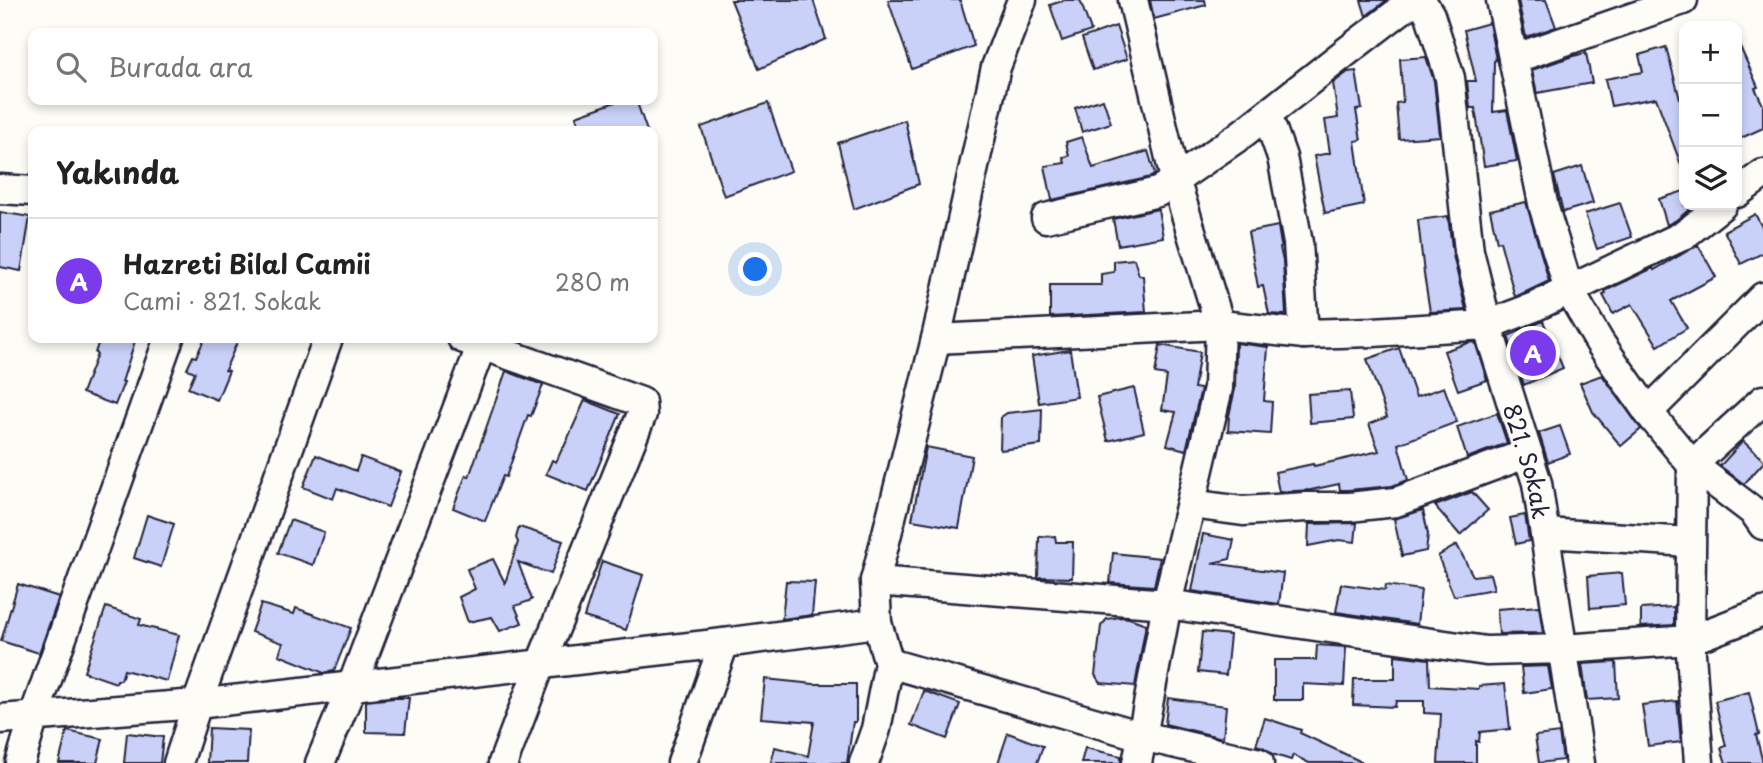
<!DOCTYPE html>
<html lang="tr">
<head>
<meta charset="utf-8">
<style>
	:root { --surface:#fff; --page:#f2f2f2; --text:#222; --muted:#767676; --line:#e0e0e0; --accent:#7c3aed }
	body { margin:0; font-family:"Playpen Sans",sans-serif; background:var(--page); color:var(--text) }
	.controls { position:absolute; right:21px; top:21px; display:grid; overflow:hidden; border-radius:14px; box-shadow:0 4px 10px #0003 }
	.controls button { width:63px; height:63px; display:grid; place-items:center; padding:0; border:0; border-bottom:2px solid var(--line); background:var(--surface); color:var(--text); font:35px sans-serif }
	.you { position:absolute; left:756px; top:270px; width:24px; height:24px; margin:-18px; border:5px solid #fff; border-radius:50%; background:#1a73e8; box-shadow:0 0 0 10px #1a73e833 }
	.badge { display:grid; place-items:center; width:46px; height:46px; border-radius:50%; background:var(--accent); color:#fff; font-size:23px; font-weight:700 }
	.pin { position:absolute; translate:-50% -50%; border:4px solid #fff; box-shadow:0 2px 7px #0006 }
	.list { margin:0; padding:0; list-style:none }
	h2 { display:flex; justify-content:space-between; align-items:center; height:91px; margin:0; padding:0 28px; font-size:30px }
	h2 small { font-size:23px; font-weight:400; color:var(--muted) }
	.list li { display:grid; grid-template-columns:46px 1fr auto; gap:21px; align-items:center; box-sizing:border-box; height:126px; padding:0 28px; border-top:2px solid var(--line) }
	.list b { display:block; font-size:26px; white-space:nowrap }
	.list p { margin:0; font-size:23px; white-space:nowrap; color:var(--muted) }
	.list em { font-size:23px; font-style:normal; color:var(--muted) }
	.icon { flex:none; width:38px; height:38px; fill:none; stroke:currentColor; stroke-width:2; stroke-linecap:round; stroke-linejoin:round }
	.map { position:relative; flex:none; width:1763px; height:763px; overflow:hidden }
	.search { position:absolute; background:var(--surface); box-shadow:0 4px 10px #0003; left:28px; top:28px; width:630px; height:77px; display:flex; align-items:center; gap:18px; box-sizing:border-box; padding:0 24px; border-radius:14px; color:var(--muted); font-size:26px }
	.panel { position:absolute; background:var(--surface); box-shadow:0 4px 10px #0003; left:28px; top:126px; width:630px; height:217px; border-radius:14px }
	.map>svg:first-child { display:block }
	.building { fill:#c9d1f9; stroke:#22223b; stroke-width:2 }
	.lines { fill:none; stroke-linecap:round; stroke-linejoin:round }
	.minor-casing { stroke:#22223b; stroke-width:33 }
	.minor { stroke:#fdfcf7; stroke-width:28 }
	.labels { text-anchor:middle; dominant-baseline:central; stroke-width:5; stroke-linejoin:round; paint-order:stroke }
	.street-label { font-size:23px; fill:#22223b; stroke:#fdfcf7 }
</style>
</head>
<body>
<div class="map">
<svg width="1763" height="763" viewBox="0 0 1763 763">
	<rect width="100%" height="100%" fill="#fdfcf7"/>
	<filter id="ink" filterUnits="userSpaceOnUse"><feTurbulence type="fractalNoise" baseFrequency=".0143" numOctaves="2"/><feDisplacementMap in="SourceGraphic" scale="14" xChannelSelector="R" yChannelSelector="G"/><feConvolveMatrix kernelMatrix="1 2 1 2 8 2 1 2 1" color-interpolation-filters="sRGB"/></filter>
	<g filter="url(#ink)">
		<g class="building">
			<path d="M731,0H813L826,39L759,69Z"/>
			<path d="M888,0H960L974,46L912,69Z"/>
			<path d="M1065,0H1080L1091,31L1062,41L1050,5Z"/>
			<path d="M1150,0H1205L1206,5L1154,19Z"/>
			<path d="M1361,0H1387L1366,16Z"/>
			<path d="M1518,0H1546L1556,27L1526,37Z"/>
			<path d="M1489,23L1496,60L1494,61L1493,112L1507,110L1517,161L1484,166L1475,108H1470L1467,81H1476L1464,30Z"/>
			<path d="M1116,26L1127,59L1093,70L1082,38Z"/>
			<path d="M1737,40L1758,87L1755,88L1763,105V128L1737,140Z"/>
			<path d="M1666,47L1681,103L1684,102V170H1683L1656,98L1611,106L1605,79L1643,72L1639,55Z"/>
			<path d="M1586,53L1592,83L1537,93L1532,70L1573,56Z"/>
			<path d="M1426,57L1434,81L1440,136L1399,139L1396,103L1403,102L1400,59Z"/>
			<path d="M1356,71L1362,109L1356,110L1361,140L1355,141L1364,205L1325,213L1314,156L1330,153L1325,120L1338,118L1333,83L1348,72Z"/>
			<path d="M1103,99L1111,123L1082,132L1075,108Z"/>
			<path d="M621,100H636L647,131H580L576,116Z"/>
			<path d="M768,103L791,171L724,196L701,127Z"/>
			<path d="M905,120L919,184L854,209L838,143Z"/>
			<path d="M1082,137L1093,168L1148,151L1155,174L1151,177L1052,200L1045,166L1065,163L1063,157L1069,156L1066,142Z"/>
			<path d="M1582,166L1593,203L1563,212L1554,175Z"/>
			<path d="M1684,191V205H1695L1675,221L1667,225L1659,199Z"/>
			<path d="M1526,202L1549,281L1515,297L1500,241L1497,242L1490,210Z"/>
			<path d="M1620,203L1632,237L1597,249L1585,214Z"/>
			<path d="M1158,209L1163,237L1118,245L1113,219Z"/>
			<path d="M0,212L30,217L21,271L0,267Z"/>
			<path d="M1755,214L1763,229V253L1741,264L1724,231Z"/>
			<path d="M1448,216L1453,255L1466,310L1430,312L1424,274L1418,220Z"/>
			<path d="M1278,226L1281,245L1282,247L1280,248L1283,261L1286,315L1269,314L1263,286L1258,287L1248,232Z"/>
			<path d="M1698,245L1716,277L1671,301L1687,328L1658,346L1632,304L1613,314L1603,295L1606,294L1605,291L1653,268L1654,270Z"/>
			<path d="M1134,259L1139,275L1143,276L1146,312L1050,317V285H1101V274L1114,272V261Z"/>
			<path d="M1543,321L1563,368L1524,385L1508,336Z"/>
			<path d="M100,338H136L122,382H124L115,405L82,393L97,354L95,353Z"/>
			<path d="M205,338H239L225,370L229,371L217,400L188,388L195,372L187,369L193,356L196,357Z"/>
			<path d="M1475,342L1487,380L1458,390L1444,351L1468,343Z"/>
			<path d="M1236,343L1268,347L1264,401L1272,402L1270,434L1228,431L1229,416L1235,389Z"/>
			<path d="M1160,345L1200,352L1194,388L1201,389L1186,450L1167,445L1176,412L1162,410L1167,376L1155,374Z"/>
			<path d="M1399,348L1416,397L1444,387L1457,422L1398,444L1408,480L1392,486L1348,490H1340L1339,484L1311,490L1279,492L1275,472L1313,464L1314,466L1379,451L1369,424L1387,417L1367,359Z"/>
			<path d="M1070,350L1077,397L1039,403L1032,356Z"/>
			<path d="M506,371L543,385L531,416L528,415L506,477L503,476L485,521L453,508L466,475L469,477Z"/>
			<path d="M1602,375L1641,429L1621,446L1593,412L1580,383Z"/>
			<path d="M1134,388L1144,432L1108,441L1097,397Z"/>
			<path d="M1350,391L1353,419L1310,423L1308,394Z"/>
			<path d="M585,400L620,414L588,491L546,474L552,460L556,462L563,447H564Z"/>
			<path d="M1042,409L1041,445L1000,450L1001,417L1007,413Z"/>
			<path d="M1497,413L1507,443L1467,458L1457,427Z"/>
			<path d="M1560,426L1570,454L1548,462L1539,433Z"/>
			<path d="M1743,441L1763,460V463L1744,484L1720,466Z"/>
			<path d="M926,447L972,456L959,528L912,520Z"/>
			<path d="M316,455L356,471L361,457L401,472L388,507L337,488L333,499L303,487Z"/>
			<path d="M1472,492L1488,510L1460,535L1435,506Z"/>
			<path d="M1423,510L1428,534L1426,551L1402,556L1394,519Z"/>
			<path d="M147,515L174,524L161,567L134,558Z"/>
			<path d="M1525,515L1529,541L1516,544L1510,518Z"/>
			<path d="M290,520L324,532L313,565L278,553Z"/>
			<path d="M1357,523L1355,542L1339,540L1308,546L1309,524Z"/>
			<path d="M519,527L563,541L551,574L518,562L532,600L515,606L522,623L500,631L492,617L468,622L459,597L475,589L467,569L493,559L505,583L518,542L516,538Z"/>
			<path d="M1203,534L1234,540L1230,559L1212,563L1283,573L1279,604L1192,591Z"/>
			<path d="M1055,536L1056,542H1073L1072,578L1038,577L1039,537Z"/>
			<path d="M1457,545L1473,576L1490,574L1494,589L1454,596L1438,556Z"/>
			<path d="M1113,553L1160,558L1154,586L1110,583Z"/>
			<path d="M602,561L643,575L626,630L584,617Z"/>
			<path d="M1622,573L1625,605L1590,608L1588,576Z"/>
			<path d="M786,581L815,582L812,615L782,619Z"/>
			<path d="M18,584L59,597L39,653L1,641Z"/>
			<path d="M1341,584L1385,590L1386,585L1421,590L1417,624L1336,612Z"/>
			<path d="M261,604L294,614L296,608L351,628L334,671L324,673L279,655L283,643L251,632Z"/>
			<path d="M1539,606L1543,633L1499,634L1497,609Z"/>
			<path d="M106,607L141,619L139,625L179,635L167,681L124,670L121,680H117L116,683L84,672Z"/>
			<path d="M1674,607V625L1641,627V609Z"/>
			<path d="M1120,617L1129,618L1146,624L1135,686L1101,683L1095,675L1101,626L1107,619Z"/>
			<path d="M1202,632L1230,635L1226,675L1198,672Z"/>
			<path d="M1317,645L1346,647L1344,686L1303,684V700H1274V660H1316Z"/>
			<path d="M1395,655L1429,659L1430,686L1479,689V686L1505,684L1510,729L1480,732L1479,742L1476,741V763H1438L1441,714L1424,713V701H1396L1395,707L1353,705L1354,679H1395Z"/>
			<path d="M1616,662L1618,698L1587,700L1582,664Z"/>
			<path d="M1548,666L1552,689L1524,693L1521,667Z"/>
			<path d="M765,679L814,684H856V722H853L847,763H771L775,747L808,756L814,722L761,718Z"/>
			<path d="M924,691L960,704L947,739L911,725Z"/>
			<path d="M1749,692L1759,734L1756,735L1763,763H1726L1721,748L1726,746L1715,701Z"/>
			<path d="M394,698H409L405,733L366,732V701Z"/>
			<path d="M1168,698L1226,706L1223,738L1165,724Z"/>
			<path d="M1677,701L1681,742L1648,746L1642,705Z"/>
			<path d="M1265,718L1301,730L1300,733L1364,763H1309L1293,755L1291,760L1272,754L1263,747L1256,745Z"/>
			<path d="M209,728L249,730L247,763H207Z"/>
			<path d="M67,731L103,739L97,763H59Z"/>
			<path d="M127,733L163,737L160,763H124Z"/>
			<path d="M1008,733L1043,746L1037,763H998Z"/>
			<path d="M1559,733L1563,760L1539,763L1535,736Z"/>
			<path d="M1085,748L1121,756V763H1081Z"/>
		</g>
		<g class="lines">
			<g class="minor-casing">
				<g id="minor">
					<path d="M1133,0L1175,179L1220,325L1218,388L1167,604L1137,763"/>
					<path id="s1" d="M1421,0L1430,15L1450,78L1469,251L1487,325L1537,483L1580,763"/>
					<path d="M1501,0L1544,208L1569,290L1600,343L1648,412L1692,465L1754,512L1763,525"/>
					<path d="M1513,59L1683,0"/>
					<path d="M1267,115L1282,157L1298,243L1304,334"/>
					<path d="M0,189L33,191"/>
					<path d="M1737,193L1763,174"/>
					<path d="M1046,218L1158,192L1238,137L1346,52L1414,0"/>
					<path d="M462,338L641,402L642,414L541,663L503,763"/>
					<path d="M936,339L1220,325L1304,334L1373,332L1487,325L1534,307L1684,235L1722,205"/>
					<path d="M1648,412L1763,297"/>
					<path d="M1191,504L1243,511L1307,507H1349L1396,502L1528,453"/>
					<path d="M1545,533L1690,542"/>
					<path d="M875,581L1167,604L1486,651L1564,649L1690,640L1763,612"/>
					<path d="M889,663L1142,736L1259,763"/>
					<path d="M0,719L197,704L724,643L877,623"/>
					<path d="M20,763L34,716L169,338"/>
					<path d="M178,763L197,704L328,338"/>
					<path d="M320,763L352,686L482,344"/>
					<path d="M682,763L724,643"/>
					<path d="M864,763L876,729L889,663L877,623L875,581L936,339L996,67L1022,0"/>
					<path d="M1699,763L1690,640L1692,465L1763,400"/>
				</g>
			</g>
			<use href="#minor" class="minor"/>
		</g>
	</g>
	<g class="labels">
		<g class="street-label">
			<text stroke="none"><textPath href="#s1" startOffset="476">821. Sokak</textPath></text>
		</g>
	</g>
</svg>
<div class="controls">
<button>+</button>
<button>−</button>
<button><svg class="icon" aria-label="layers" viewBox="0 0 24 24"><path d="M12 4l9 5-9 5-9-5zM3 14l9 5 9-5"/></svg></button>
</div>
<div class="you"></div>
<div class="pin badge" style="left:1533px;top:353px">A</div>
<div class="search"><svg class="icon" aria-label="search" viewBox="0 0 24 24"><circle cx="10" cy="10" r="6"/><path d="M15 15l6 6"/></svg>Burada ara</div>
<section class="panel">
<h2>Yakında<small></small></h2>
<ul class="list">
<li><span class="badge">A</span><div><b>Hazreti Bilal Camii</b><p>Cami · 821. Sokak</p></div><em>280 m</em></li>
</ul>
</section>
</div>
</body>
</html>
